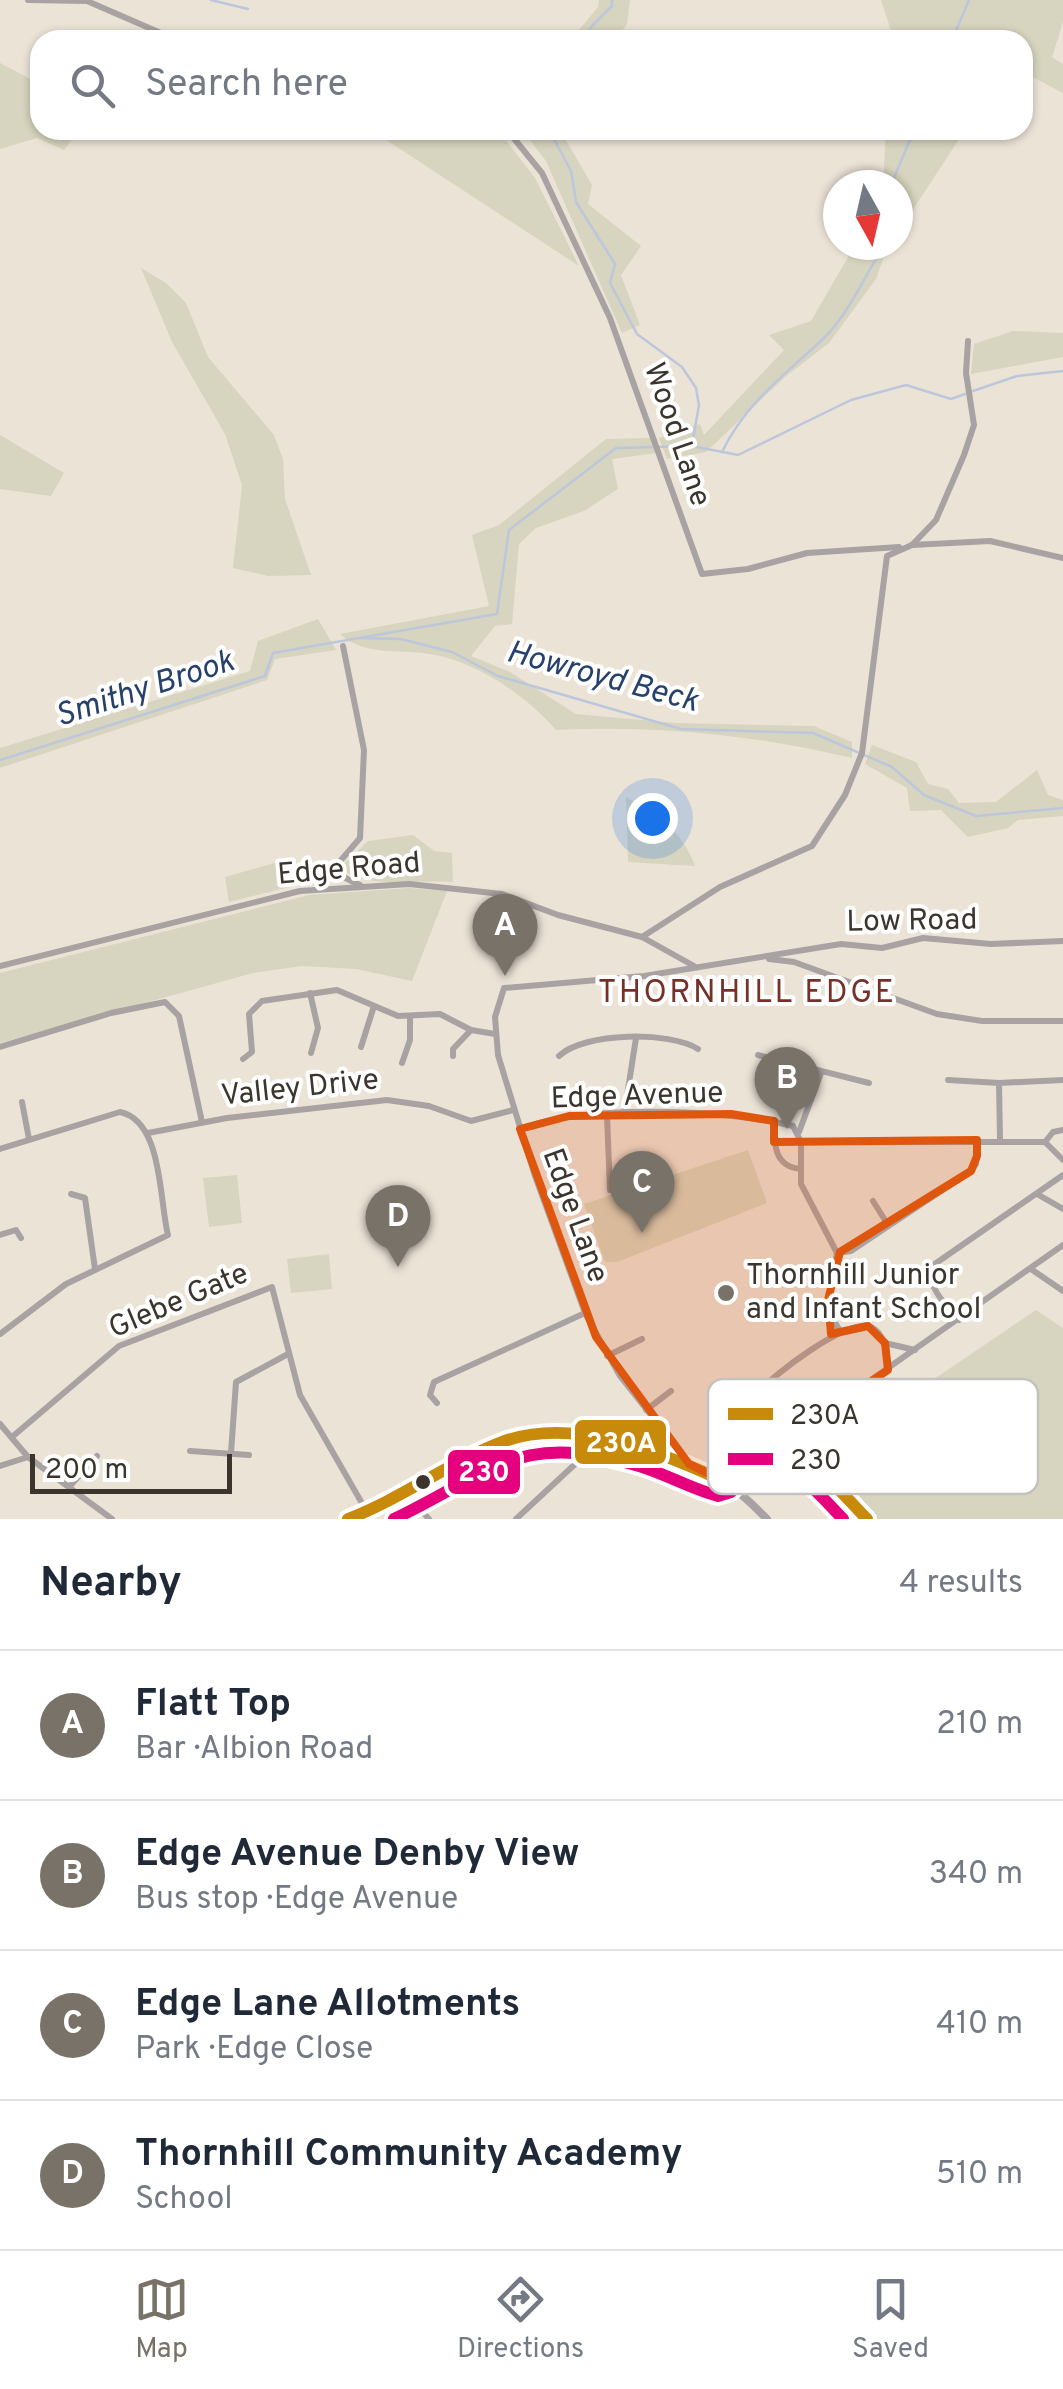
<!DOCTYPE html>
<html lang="en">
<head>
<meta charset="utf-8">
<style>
	:root { --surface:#fff; --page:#f6f6f7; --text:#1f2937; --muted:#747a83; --line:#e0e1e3; --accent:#797268 }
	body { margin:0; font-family:Overpass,sans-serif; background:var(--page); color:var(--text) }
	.compass { position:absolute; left:823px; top:170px; width:90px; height:90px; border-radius:50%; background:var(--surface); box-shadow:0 2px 8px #0004; rotate:172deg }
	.scale { position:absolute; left:30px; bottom:25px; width:202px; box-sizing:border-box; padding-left:10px; border:5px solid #3b352d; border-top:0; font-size:28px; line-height:35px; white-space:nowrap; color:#3b352d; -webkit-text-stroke:8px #fff; paint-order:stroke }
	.you { position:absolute; left:652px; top:818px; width:35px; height:35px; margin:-25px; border:8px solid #fff; border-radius:50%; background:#1a73e8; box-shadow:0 0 0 15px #1a73e833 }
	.badge { display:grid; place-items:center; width:65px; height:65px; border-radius:50%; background:var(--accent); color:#fff; font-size:32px; font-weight:700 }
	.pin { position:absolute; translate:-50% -82px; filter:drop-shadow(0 2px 5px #0008) }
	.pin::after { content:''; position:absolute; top:52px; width:35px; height:30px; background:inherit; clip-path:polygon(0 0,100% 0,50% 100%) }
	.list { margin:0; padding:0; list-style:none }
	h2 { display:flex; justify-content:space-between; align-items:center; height:130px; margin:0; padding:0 40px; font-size:42px }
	h2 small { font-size:32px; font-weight:400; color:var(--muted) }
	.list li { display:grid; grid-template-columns:65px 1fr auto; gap:30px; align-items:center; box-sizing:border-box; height:150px; padding:0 40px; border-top:2px solid var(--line) }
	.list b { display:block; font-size:38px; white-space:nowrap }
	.list p { margin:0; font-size:32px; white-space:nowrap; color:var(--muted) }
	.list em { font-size:32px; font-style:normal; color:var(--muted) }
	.icon { flex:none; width:55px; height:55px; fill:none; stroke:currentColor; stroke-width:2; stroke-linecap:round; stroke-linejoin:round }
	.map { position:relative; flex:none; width:1063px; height:1519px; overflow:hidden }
	.search { position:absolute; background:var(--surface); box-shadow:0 2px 8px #0004; left:30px; right:30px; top:30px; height:110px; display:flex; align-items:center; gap:25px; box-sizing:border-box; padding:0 35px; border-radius:30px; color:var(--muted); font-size:38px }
	.sheet { height:730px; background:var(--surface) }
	nav { display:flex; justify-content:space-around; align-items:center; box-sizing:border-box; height:140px; border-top:2px solid var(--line); background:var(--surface); font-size:28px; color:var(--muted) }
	nav a { display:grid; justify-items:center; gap:5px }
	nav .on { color:var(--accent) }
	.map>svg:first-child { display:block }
	.green { fill:#d7d4bf }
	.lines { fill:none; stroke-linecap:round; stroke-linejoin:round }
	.stream { stroke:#bcc7db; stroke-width:2.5 }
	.minor { stroke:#a9a2a2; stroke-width:6 }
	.tertiary { stroke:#a9a2a2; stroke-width:8 }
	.bus-1-casing { stroke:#fff; stroke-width:20 }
	.bus-2-casing { stroke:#fff; stroke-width:20 }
	.bus-1 { stroke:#c88a0b; stroke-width:12 }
	.bus-2 { stroke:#e5007d; stroke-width:12 }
	.marked { fill:#df570e; fill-opacity:0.2; stroke:#df570e; stroke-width:8; stroke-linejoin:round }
	.poi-dot { fill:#797268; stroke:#fff; stroke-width:4 }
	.bus-dot { fill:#3b352d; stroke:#fff; stroke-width:4 }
	.labels { text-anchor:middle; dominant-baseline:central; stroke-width:8; stroke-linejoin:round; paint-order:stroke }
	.street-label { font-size:30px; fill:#3b352d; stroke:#fff }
	.poi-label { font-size:30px; fill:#3b352d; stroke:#fff; text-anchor:start }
	.water-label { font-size:32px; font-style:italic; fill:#27416d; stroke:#fff }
	.neighbourhood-label { font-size:32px; letter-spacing:2.5px; fill:#763028; stroke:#fff }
	.key { fill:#fff; stroke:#c4c2c0; stroke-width:2.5 }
	.key-label { font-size:28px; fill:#3b352d }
	.line-badge { stroke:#fff; stroke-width:4 }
	.badge-label { font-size:28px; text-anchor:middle; font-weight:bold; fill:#fff }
</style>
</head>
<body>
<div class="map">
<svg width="1063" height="1519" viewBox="0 0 1063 1519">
	<rect width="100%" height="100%" fill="#ece3d7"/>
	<g class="green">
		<path d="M599,0H630L627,24L615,40H571L598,7Z"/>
		<path d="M881,0H1063V22L1052,57L1063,64V93L1023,72V40H894Z"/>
		<path d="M0,63L40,84V130H79L64,150L37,138L0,149Z"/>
		<path d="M371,130H498L535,178L579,266Z"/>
		<path d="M522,130H560L592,185L588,204L641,246L621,275L640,325L622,333L546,161Z"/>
		<path d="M886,130H965L914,208L911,224L898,231V185H883Z"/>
		<path d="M855,245H888L876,279L829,343L786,376L706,452L667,459L659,438L700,424L704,435L784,350L769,335L811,321Z"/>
		<path d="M141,268L166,283L186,303L208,357L274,435L283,459L285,499L311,575L268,576L233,568L242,485L225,434L172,342Z"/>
		<path d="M1013,331L1063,333V357L971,374L974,344Z"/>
		<path d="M0,435L64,473L51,496L0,489Z"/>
		<path d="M651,438L656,453L612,459L618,489L584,511L536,528L519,544L512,624L495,626L471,656L510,672L576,714L675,723L814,726L852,742V758C755,735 655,725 556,730C527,696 476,661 430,654C399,649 363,656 340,634L489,606L472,535L499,525L606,439Z"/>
		<path d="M318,619L336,650L275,659L267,680L0,768V748L250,671L258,641Z"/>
		<path d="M872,745L916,762L928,784L948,789L959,803L996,802L1037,770L1048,795L1063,800V816L1018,820L1008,828L968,837L941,810L910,811L907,788L865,764Z"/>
		<path d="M626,797C659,816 681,829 695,866L628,862Z"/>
		<path d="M413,835L434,851L452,853L453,882C422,879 359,890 341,867L368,841Z"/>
		<path d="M285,860L293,886L229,902L225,877Z"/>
		<path d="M409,888L447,891L412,981L356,969L302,966L253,973L0,1043V973L309,895Z"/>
		<path d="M748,1150L767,1203L617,1262H605L584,1204Z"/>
		<path d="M237,1175L242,1223L209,1227L203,1178Z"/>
		<path d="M329,1254L332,1289L291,1293L287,1259Z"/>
		<path d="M1036,1310L1063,1328V1519H867L817,1469L915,1392Z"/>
	</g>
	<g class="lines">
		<g class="stream">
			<path d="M211,0L248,9"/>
			<path d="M585,40L591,27L612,6V0"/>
			<path d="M952,40L969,0"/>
			<path d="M549,130L571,171L576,202L615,264L610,283L637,334L682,367L696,388L699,405L692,445"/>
			<path d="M891,185L914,130"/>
			<path d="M973,391L1017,376L1063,371"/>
			<path d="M722,452C746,402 786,374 825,337C846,316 861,284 876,259L877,245"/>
			<path d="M361,638L401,639L452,652L498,676L681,729L813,733L892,767L924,795L976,816L1063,808"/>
			<path d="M0,760L265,676L273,653L497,614L509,530L616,448L692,446L738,455L851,400L906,385L951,399L965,394"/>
		</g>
		<g class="minor">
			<path d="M28,0L87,1L177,40"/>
			<path d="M507,130L542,173L610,318L702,574L748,569L807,553L899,547"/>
			<path d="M912,545L990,541L1063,558"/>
			<path d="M343,646L364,750L360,838L336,866L339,875L360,885"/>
			<path d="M642,937L720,887L812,846L845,795L862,753L887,556L912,545L936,520L964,455L974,425L966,373L968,341"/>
			<path d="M769,959L794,962L937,1014L982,1021H1063"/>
			<path d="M0,966L300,891L409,884L502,894L558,915L642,937L694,966"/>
			<path d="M310,993L318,1028L311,1053"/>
			<path d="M0,1047L111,1013L165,1002L179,1016L202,1122"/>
			<path d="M361,1047L374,1006"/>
			<path d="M758,1055L869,1083"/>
			<path d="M453,1056V1049L471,1030"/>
			<path d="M559,1056C584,1032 670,1031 698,1049"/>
			<path d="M243,1059L252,1052L249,1014L262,1001L337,990L398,1016L440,1014L471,1030L495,1034"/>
			<path d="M402,1063L410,1040V1017"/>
			<path d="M948,1080L999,1083"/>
			<path d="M22,1102L29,1139"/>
			<path d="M624,1115L636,1038"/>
			<path d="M607,1116L610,1190"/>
			<path d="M774,1122C774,1144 774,1167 801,1169"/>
			<path d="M520,1129C586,1104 723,1109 793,1126L801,1142H1045L1063,1160"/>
			<path d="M799,1132L821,1073"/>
			<path d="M148,1133L227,1118L387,1100L429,1106L471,1121L513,1110"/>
			<path d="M1000,1140L999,1083L1063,1080"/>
			<path d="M801,1142V1184L837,1253L851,1251L971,1171L976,1164L977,1140"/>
			<path d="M1045,1142L1053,1132L1063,1130"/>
			<path d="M0,1149L120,1112C163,1121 159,1200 168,1235L66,1284L0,1334"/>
			<path d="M71,1194L85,1198L95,1269"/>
			<path d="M1037,1194L1063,1209"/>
			<path d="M873,1201L888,1225"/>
			<path d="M0,1235L16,1230L21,1238"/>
			<path d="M837,1253C833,1284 821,1303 840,1331"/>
			<path d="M1031,1269L1063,1291"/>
			<path d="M959,1320C946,1305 929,1289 929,1268L1063,1175"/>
			<path d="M885,1343L915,1350"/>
			<path d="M607,1356L642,1339"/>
			<path d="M437,1403L430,1395L434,1382L585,1313"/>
			<path d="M646,1410L671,1391"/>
			<path d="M0,1424L28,1457L112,1519"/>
			<path d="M12,1437L119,1346L272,1287L300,1395L367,1512"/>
			<path d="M759,1445L752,1409L757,1394C772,1375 849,1317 871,1327C887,1335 886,1355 888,1370"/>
			<path d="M190,1451L249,1455"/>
			<path d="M792,1452L824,1413L1063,1245"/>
			<path d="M231,1453L236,1382L288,1354"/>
			<path d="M688,1462L620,1376L585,1313L535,1176L498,1055L495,1017L504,988L644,976L841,944L882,948L923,938L991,944L1063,941"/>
			<path d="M0,1466L28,1457"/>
			<path d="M70,1486L97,1456"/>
			<path d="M407,1495L429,1519"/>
			<path d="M516,1519L600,1441"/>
		</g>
		<g class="tertiary">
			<path d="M719,1479C729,1469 740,1452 753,1447C793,1431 842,1495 867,1519"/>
			<path d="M348,1519C404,1499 451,1464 506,1441C558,1419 673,1452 720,1479C738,1490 752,1504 767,1519"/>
		</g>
		<g class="bus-1-casing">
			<path id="bus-1" d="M348,1519C403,1498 451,1461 505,1441C573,1417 658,1451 719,1479L753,1447C802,1439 836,1488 867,1519"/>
		</g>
		<g class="bus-2-casing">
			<path id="bus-2" d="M394,1519C495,1470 519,1431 639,1466C666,1474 691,1489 718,1496L731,1492L757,1464C791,1457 821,1497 843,1519"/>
		</g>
		<use href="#bus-1" class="bus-1"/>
		<use href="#bus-2" class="bus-2"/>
	</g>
	<path class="marked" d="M731,1114L774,1121V1142L977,1140V1156L971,1171L840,1252L828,1300L831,1334L868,1326L885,1343L888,1370L824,1413L792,1452L752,1447L719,1479L689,1464L596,1337L520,1129L569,1116Z"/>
	<circle class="poi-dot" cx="726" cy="1293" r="10"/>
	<circle class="bus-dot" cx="423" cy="1482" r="9"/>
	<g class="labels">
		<g class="street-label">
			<text transform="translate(676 435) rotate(71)">Wood Lane</text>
			<text transform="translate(349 870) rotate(-5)">Edge Road</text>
			<text transform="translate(912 922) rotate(-1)">Low Road</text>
			<text transform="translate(300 1089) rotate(-6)">Valley Drive</text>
			<text transform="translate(637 1097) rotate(-2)">Edge Avenue</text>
			<text transform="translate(574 1216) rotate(70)">Edge Lane</text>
			<text transform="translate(179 1302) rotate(-23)">Glebe Gate</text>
		</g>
		<g class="poi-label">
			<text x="746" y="1276">Thornhill Junior<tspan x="746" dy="34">and Infant School</tspan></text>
		</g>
		<g class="water-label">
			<text transform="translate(602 678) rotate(15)">Howroyd Beck</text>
			<text transform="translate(145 690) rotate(-18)">Smithy Brook</text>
		</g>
		<g class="neighbourhood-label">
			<text x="747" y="994">THORNHILL EDGE</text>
		</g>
	</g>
	<rect x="708" y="1379" width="330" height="115" rx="15" class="key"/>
	<rect x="728" y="1408" width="45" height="12" fill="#c88a0b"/>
	<rect x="728" y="1453" width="45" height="12" fill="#e5007d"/>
	<g class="key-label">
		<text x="790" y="1424">230A</text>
		<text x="790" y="1469">230</text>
	</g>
	<g class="line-badge">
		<rect x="573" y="1418" width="95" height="48" rx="10" fill="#c88a0b"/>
		<rect x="446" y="1448" width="76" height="48" rx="10" fill="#e5007d"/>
	</g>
	<g class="badge-label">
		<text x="621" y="1452">230A</text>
		<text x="484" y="1481">230</text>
	</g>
</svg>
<svg class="compass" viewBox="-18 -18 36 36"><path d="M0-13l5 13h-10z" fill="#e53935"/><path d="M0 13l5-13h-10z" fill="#747a83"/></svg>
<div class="scale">200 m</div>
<div class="you"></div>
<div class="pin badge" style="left:505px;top:976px">A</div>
<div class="pin badge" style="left:787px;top:1129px">B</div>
<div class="pin badge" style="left:642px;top:1233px">C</div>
<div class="pin badge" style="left:398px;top:1267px">D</div>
<div class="search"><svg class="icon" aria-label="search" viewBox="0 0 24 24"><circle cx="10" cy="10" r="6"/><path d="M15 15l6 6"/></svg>Search here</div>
</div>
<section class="sheet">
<h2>Nearby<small>4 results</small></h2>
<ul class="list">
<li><span class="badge">A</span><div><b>Flatt Top</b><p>Bar · Albion Road</p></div><em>210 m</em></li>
<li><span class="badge">B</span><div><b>Edge Avenue Denby View</b><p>Bus stop · Edge Avenue</p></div><em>340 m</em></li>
<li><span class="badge">C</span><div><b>Edge Lane Allotments</b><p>Park · Edge Close</p></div><em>410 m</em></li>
<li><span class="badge">D</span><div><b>Thornhill Community Academy</b><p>School</p></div><em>510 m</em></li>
</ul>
</section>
<nav>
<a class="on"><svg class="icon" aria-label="map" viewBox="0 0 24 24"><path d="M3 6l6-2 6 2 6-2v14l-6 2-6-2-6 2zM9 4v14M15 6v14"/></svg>Map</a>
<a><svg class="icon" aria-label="directions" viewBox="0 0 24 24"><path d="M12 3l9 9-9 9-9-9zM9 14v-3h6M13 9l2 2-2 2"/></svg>Directions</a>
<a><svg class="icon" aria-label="saved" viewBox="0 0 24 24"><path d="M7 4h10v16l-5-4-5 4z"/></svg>Saved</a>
</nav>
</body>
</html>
